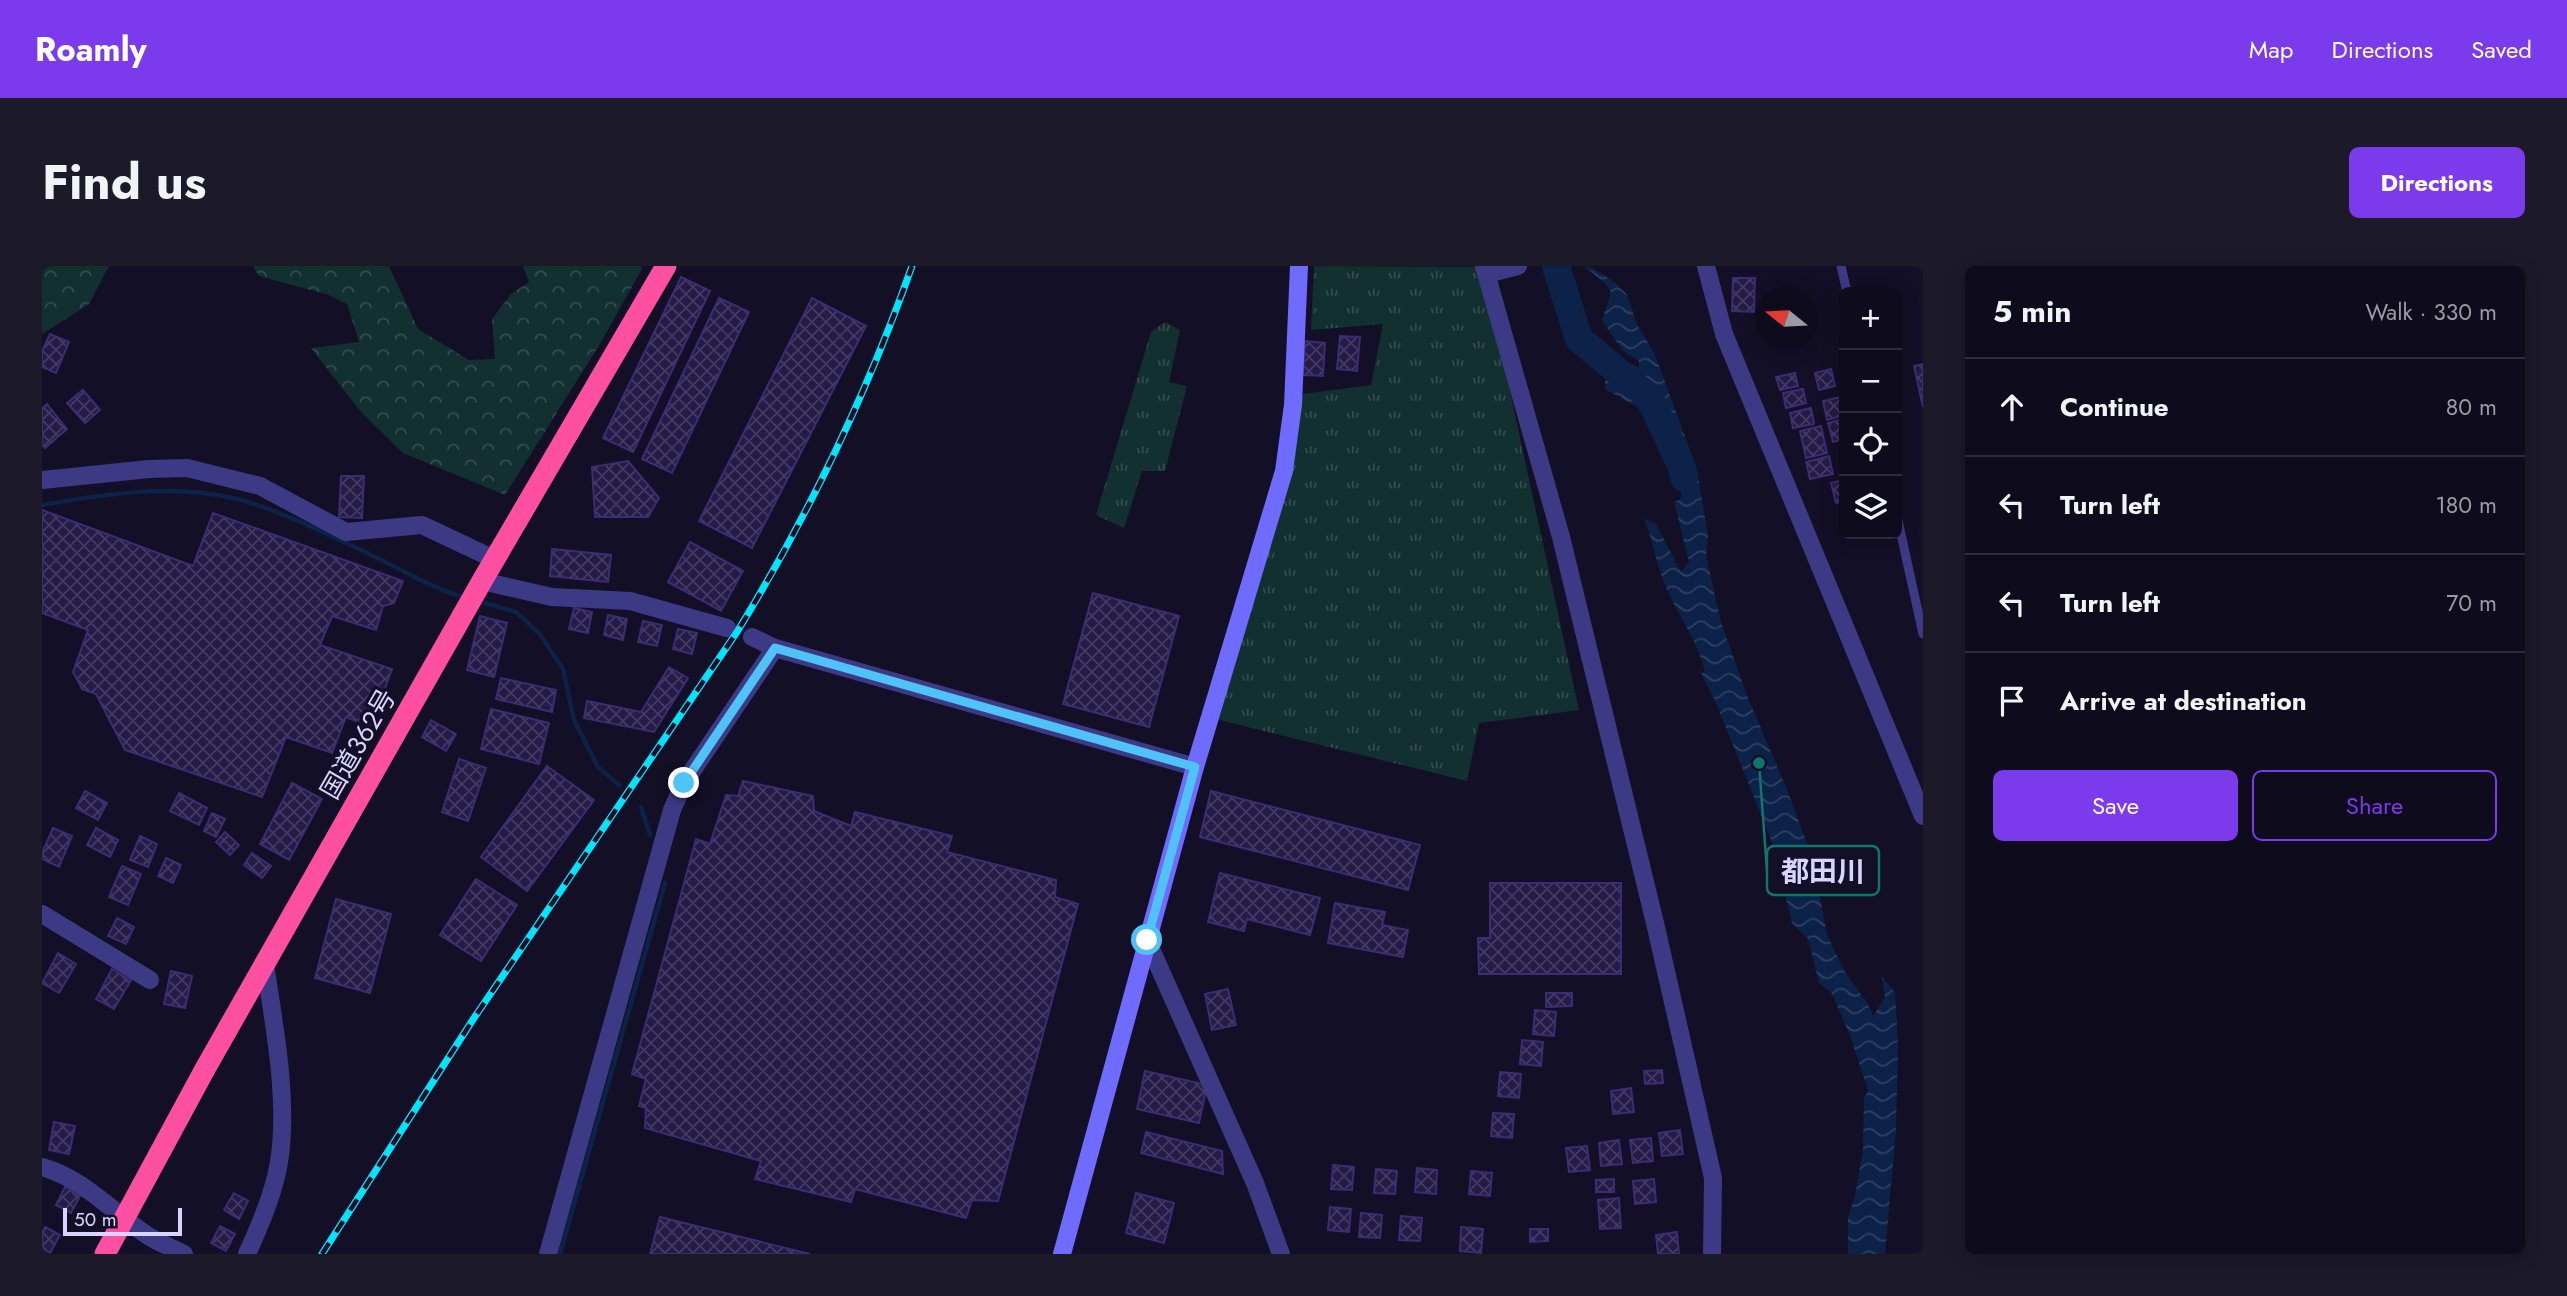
<!DOCTYPE html>
<html lang="en">
<head>
<meta charset="utf-8">
<style>
	:root { --surface:#0e0b1c; --page:#1c1929; --text:#f1f3f6; --muted:#9b9ba3; --line:#2e2b3b; --accent:#7c3aed }
	body { margin:0; font-family:Jost,"Noto Sans JP",sans-serif; background:var(--page); color:var(--text) }
	.controls { position:absolute; right:21px; top:21px; display:grid; overflow:hidden; border-radius:10px; box-shadow:0 4px 18px #0003 }
	.controls button { width:63px; height:63px; display:grid; place-items:center; padding:0; border:0; border-bottom:2px solid var(--line); background:var(--surface); color:var(--text); font:35px sans-serif }
	.compass { position:absolute; left:1713px; top:21px; width:63px; height:63px; border-radius:50%; background:var(--surface); box-shadow:0 4px 18px #0003; rotate:288deg }
	.scale { position:absolute; left:21px; bottom:18px; width:119px; box-sizing:border-box; padding-left:7px; border:4px solid #d9d4ff; border-top:0; font-size:19px; line-height:24px; white-space:nowrap; color:#d9d4ff; -webkit-text-stroke:5px #130f26; paint-order:stroke }
	.stop { position:absolute; width:21px; height:21px; margin:-16px; border:5px solid #4fc3f7; border-radius:50%; background:#fff }
	.stop.end { background:#4fc3f7; border-color:#fff; box-shadow:0 2px 7px #0008 }
	.list { margin:0; padding:0; list-style:none }
	h2 { display:flex; justify-content:space-between; align-items:center; height:91px; margin:0; padding:0 28px; font-size:30px }
	h2 small { font-size:23px; font-weight:400; color:var(--muted) }
	.list li { display:grid; grid-template-columns:46px 1fr auto; gap:21px; align-items:center; box-sizing:border-box; height:98px; padding:0 28px; border-top:2px solid var(--line) }
	.list b { display:block; font-size:26px; white-space:nowrap }
	.list em { font-size:23px; font-style:normal; color:var(--muted) }
	.actions { display:flex; gap:14px; padding:21px 28px }
	.actions a { flex:1; padding:16px 0; border:2px solid var(--accent); border-radius:10px; text-align:center; font-size:24px; color:var(--accent) }
	.actions .main { background:var(--accent); color:#fff }
	.icon { flex:none; width:38px; height:38px; fill:none; stroke:currentColor; stroke-width:2; stroke-linecap:round; stroke-linejoin:round }
	.map { position:relative; flex:none; width:1881px; height:988px; overflow:hidden; border-radius:10px }
	header { display:flex; align-items:center; gap:42px; box-sizing:border-box; height:98px; padding:0 35px; background:var(--accent); color:#fff }
	header strong { font-size:33px }
	nav { display:flex; gap:38px; margin-inline-start:auto; font-size:24px }
	.intro { display:flex; align-items:center; justify-content:space-between; box-sizing:border-box; height:168px; padding:0 42px }
	h1 { margin:0; font-size:49px }
	.button { padding:18px 32px; border-radius:10px; background:var(--accent); color:#fff; font-size:24px; font-weight:700 }
	main { display:flex; gap:42px; padding:0 42px }
	aside { flex:1; background:var(--surface); border-radius:10px; box-shadow:0 4px 18px #0003 }
	.map>svg:first-child { display:block }
	.grass { fill:url(#grass-tufts) }
	.forest { fill:url(#forest-crowns) }
	.water { fill:url(#water-waves) }
	.lines { fill:none; stroke-linecap:round; stroke-linejoin:round }
	.stream { stroke:#0c2248; stroke-width:4.5 }
	.river { stroke:#0c2248; stroke-width:28 }
	.building { fill:url(#building-cross-hatch); stroke:#3b2d73; stroke-width:2 }
	.lane { stroke:#3d3a85; stroke-width:9 }
	.street { stroke:#3d3a85; stroke-width:18 }
	.secondary { stroke:#6f6bff; stroke-width:18 }
	.highway { stroke:#ff4fa3; stroke-width:21 }
	.rail-casing { stroke:#00e5ff; stroke-width:7 }
	.rail { stroke:#130f26; stroke-width:4.5; stroke-dasharray:13; stroke-linecap:butt }
	.route { stroke:#4fc3f7; stroke-width:9 }
	.labels { text-anchor:middle; dominant-baseline:central; stroke-width:7; stroke-linejoin:round; paint-order:stroke }
	.street-label { font-size:26px; fill:#d9d4ff; stroke:#130f26 }
	.leader { fill:none; stroke:#0f766e; stroke-width:2.5 }
	.callout-dot { fill:#0f766e; stroke:#130f26; stroke-width:2.5 }
	.callout { fill:#130f26; stroke:#0f766e; stroke-width:2.5 }
	.callout-label { font-size:28px; text-anchor:middle; font-weight:bold; fill:#d9d4ff }
</style>
</head>
<body>
<header>
<strong>Roamly</strong>
<nav><a>Map</a><a>Directions</a><a>Saved</a></nav>
</header>
<div class="intro"><h1>Find us</h1><a class="button">Directions</a></div>
<main>
<div class="map">
<svg width="1881" height="988" viewBox="0 0 1881 988">
	<defs>
		<pattern id="grass-tufts" width="24" height="20" patternUnits="userSpaceOnUse" patternTransform="scale(1.75)"><rect width="24" height="20" fill="#12302f"/><path d="M3 7l-1-3M5 7V3M7 7l1-3M15 17l-1-3M17 17v-4M19 17l1-3" fill="none" stroke="#344d4e"/></pattern>
		<pattern id="forest-crowns" width="20" height="18" patternUnits="userSpaceOnUse" patternTransform="scale(1.75)"><rect width="20" height="18" fill="#12302f"/><path d="M2 6a3 3 0 1 1 6 0M12 15a3 3 0 1 1 6 0" fill="none" stroke="#344d4e"/></pattern>
		<pattern id="water-waves" width="16" height="10" patternUnits="userSpaceOnUse" patternTransform="scale(1.75)"><rect width="16" height="10" fill="#0c2248"/><path d="M0 5q4-4 8 0t8 0" fill="none" stroke="#2f4163"/></pattern>
		<pattern id="building-cross-hatch" width="8" height="8" patternUnits="userSpaceOnUse" patternTransform="scale(1.75)"><rect width="8" height="8" fill="#241b47"/><path d="M0 0l8 8M0 8l8-8" fill="none" stroke="#433b63"/></pattern>
	</defs>
	<rect width="100%" height="100%" fill="#130f26"/>
	<g class="grass">
		<path d="M1272,0L1441,1L1537,444L1437,457L1425,515L1177,454L1261,128L1329,119L1341,58L1269,64Z"/>
		<path d="M1123,56L1138,64L1127,116L1145,120L1123,205H1100L1082,262L1054,249L1109,66Z"/>
	</g>
	<g class="forest">
		<path d="M0,0H67L47,38L0,68Z"/>
		<path d="M211,0H347L376,63L427,94L453,93L450,53L469,28L487,16L481,0H599L600,3L558,78L463,229L361,187L319,146L269,82L317,76L305,38L287,29L217,10Z"/>
	</g>
	<path class="water" d="M1542,0L1551,2L1574,17L1585,29L1595,58L1612,87L1622,113L1655,204L1666,270L1664,290L1679,356L1704,427L1744,521L1771,593L1785,669L1804,708L1826,738L1831,750L1843,731L1840,711L1853,726L1856,779L1854,865L1843,988H1806V951L1813,930L1821,885L1822,833L1826,824L1807,767L1789,726L1777,717L1766,673L1750,657L1730,576L1674,437L1659,407L1663,406C1656,375 1636,350 1624,321C1614,298 1611,275 1602,252L1614,258L1639,306L1647,296L1632,235L1638,234C1645,210 1630,179 1622,156L1617,166L1595,141L1563,123V114H1567L1592,127L1588,103L1582,95L1597,102V95L1580,84L1560,54L1569,27L1565,19Z"/>
	<g class="lines">
		<g class="stream">
			<path d="M0,239C62,228 132,217 195,233C231,242 279,265 313,281C350,298 386,321 424,332"/>
			<path d="M436,335L474,346L498,368L521,403L532,454L556,501L577,519"/>
			<path d="M599,541L608,569"/>
			<path d="M518,988L623,617"/>
		</g>
		<path class="river" d="M1514,0L1537,73L1607,131L1640,201L1642,212"/>
	</g>
	<g class="building">
		<path d="M639,11L668,25L591,186L561,172Z"/>
		<path d="M1691,12H1713L1712,46L1690,45Z"/>
		<path d="M677,32L707,46L630,207L600,193Z"/>
		<path d="M770,32L824,60L710,282L657,255Z"/>
		<path d="M8,68L27,76L14,107L0,101V85Z"/>
		<path d="M1298,70L1318,71L1315,105L1295,103Z"/>
		<path d="M1263,75L1283,77L1281,110L1261,109Z"/>
		<path d="M1881,98V141L1872,100Z"/>
		<path d="M1789,103L1793,120L1777,124L1773,107Z"/>
		<path d="M1753,107L1756,120L1738,124L1734,111Z"/>
		<path d="M1761,123L1764,137L1744,142L1741,127Z"/>
		<path d="M41,124L58,144L43,157L25,137Z"/>
		<path d="M1799,131L1802,149L1785,154L1781,135Z"/>
		<path d="M5,138L25,163L3,182L0,178V143Z"/>
		<path d="M1769,142L1772,158L1751,162L1748,147Z"/>
		<path d="M1802,153V173L1791,176L1786,157Z"/>
		<path d="M1779,160L1785,187L1764,192L1758,165Z"/>
		<path d="M1787,190L1791,208L1768,213L1764,196Z"/>
		<path d="M586,195L617,232L606,251H553L550,201Z"/>
		<path d="M299,210H322L320,252L297,251Z"/>
		<path d="M1802,214V235L1794,237L1789,217Z"/>
		<path d="M0,244L151,300L171,247L361,315L352,337L341,340L334,364L290,350L278,379L350,403L329,461L304,451L290,487L244,471L220,531L83,484L54,428L40,423L31,406L46,364L0,347Z"/>
		<path d="M648,276L701,305L679,345L626,316Z"/>
		<path d="M510,283L569,289L566,316L508,310Z"/>
		<path d="M1051,327L1137,350L1107,461L1021,438Z"/>
		<path d="M532,342L550,346L546,367L527,363Z"/>
		<path d="M566,349L585,353L581,374L562,369Z"/>
		<path d="M438,350L465,357L452,411L425,404Z"/>
		<path d="M601,355L620,359L615,380L596,376Z"/>
		<path d="M636,363L655,367L650,388L631,383Z"/>
		<path d="M627,401L646,412L612,466L542,452L545,435L599,446Z"/>
		<path d="M459,412L514,424L510,446L454,433Z"/>
		<path d="M449,443L507,457L497,498L439,483Z"/>
		<path d="M389,454L414,468L404,485L380,471Z"/>
		<path d="M417,493L444,502L426,555L400,546Z"/>
		<path d="M505,500L552,534L485,625L439,591Z"/>
		<path d="M701,515L771,530L772,545L809,560L813,546L910,570L905,586L1014,614L1013,631L1036,638L956,935L930,934L924,952L813,923L809,936L713,913L719,895L603,862L604,842L597,840L604,813L590,808L654,573L668,578L684,529L696,530Z"/>
		<path d="M250,517L280,533L247,594L218,578Z"/>
		<path d="M43,525L65,537L56,554L34,542Z"/>
		<path d="M1169,525L1378,579L1366,624L1158,571Z"/>
		<path d="M137,527L165,542L157,559L128,545Z"/>
		<path d="M170,547L183,553L174,571L162,565Z"/>
		<path d="M11,562L30,570L17,601L0,593V587Z"/>
		<path d="M54,562L76,574L68,591L45,579Z"/>
		<path d="M183,566L197,579L188,589L174,576Z"/>
		<path d="M98,570L115,578L106,601L88,594Z"/>
		<path d="M210,587L229,600L220,612L202,599Z"/>
		<path d="M124,592L139,599L131,617L116,610Z"/>
		<path d="M80,600L99,608L86,639L67,631Z"/>
		<path d="M1178,607L1278,632L1268,669L1205,653L1202,665L1166,656Z"/>
		<path d="M434,613L475,639L439,695L398,669Z"/>
		<path d="M1448,617H1579V708H1437L1436,672H1448Z"/>
		<path d="M294,633L349,648L328,727L273,712Z"/>
		<path d="M1293,637L1343,646L1340,659L1366,664L1361,691L1286,677Z"/>
		<path d="M75,652L92,661L84,678L66,670Z"/>
		<path d="M16,687L34,698L17,727L0,717Z"/>
		<path d="M70,703L89,714L72,743L54,733Z"/>
		<path d="M129,705L150,710L143,742L122,738Z"/>
		<path d="M1186,723L1194,759L1170,764L1163,728Z"/>
		<path d="M1504,727H1530V740L1504,741Z"/>
		<path d="M1493,744L1514,746L1512,770L1491,768Z"/>
		<path d="M1480,774L1501,776L1499,800L1478,798Z"/>
		<path d="M1620,804L1621,817L1603,818L1602,805Z"/>
		<path d="M1103,805L1165,819L1157,857L1095,843Z"/>
		<path d="M1458,806L1479,808L1477,832L1456,830Z"/>
		<path d="M1589,822L1592,846L1571,848L1569,825Z"/>
		<path d="M1451,847L1472,848L1470,872L1449,870Z"/>
		<path d="M12,856L33,860L27,888L7,884Z"/>
		<path d="M1638,864L1641,888L1620,890L1617,867Z"/>
		<path d="M1104,866L1180,885L1181,908L1099,887Z"/>
		<path d="M1609,872L1611,895L1591,897L1588,874Z"/>
		<path d="M1577,874L1580,898L1559,900L1557,877Z"/>
		<path d="M1545,880L1548,904L1527,906L1524,882Z"/>
		<path d="M1291,899L1312,901L1310,924L1289,923Z"/>
		<path d="M1375,902L1395,904L1394,928L1373,926Z"/>
		<path d="M1334,903L1355,905L1353,928L1332,927Z"/>
		<path d="M1429,905L1450,907L1448,930L1427,928Z"/>
		<path d="M1572,913V926H1554V914Z"/>
		<path d="M1612,913L1614,936L1593,938L1591,915Z"/>
		<path d="M23,921L38,930L29,947L14,939Z"/>
		<path d="M192,927L206,935L197,953L182,944Z"/>
		<path d="M1094,927L1132,937L1122,977L1084,967Z"/>
		<path d="M1577,932L1579,962L1558,963L1556,934Z"/>
		<path d="M1288,941L1309,943L1307,966L1286,964Z"/>
		<path d="M1319,947L1340,949L1338,972L1317,971Z"/>
		<path d="M1359,950L1380,952L1378,975L1357,974Z"/>
		<path d="M618,951L768,988H608Z"/>
		<path d="M178,960L193,968L184,985L169,977Z"/>
		<path d="M3,961L18,969L8,987L0,982V967Z"/>
		<path d="M1419,961L1441,963L1439,987L1418,985Z"/>
		<path d="M1488,963H1506V975L1488,976Z"/>
		<path d="M1635,966L1637,988H1616L1614,969Z"/>
	</g>
	<g class="lines">
		<g class="lane">
			<path d="M1799,0L1805,26"/>
			<path d="M1855,250L1881,368"/>
		</g>
		<g class="street">
			<path d="M1442,0L1519,271L1613,657L1671,912L1670,988"/>
			<path d="M1664,0L1682,68L1881,550"/>
			<path d="M1445,8L1476,0"/>
			<path d="M0,214L107,203L145,202L218,220L304,266L380,259L454,294"/>
			<path d="M440,315L510,331L588,335L685,362"/>
			<path d="M710,371L733,382L1153,501"/>
			<path d="M0,648L108,714"/>
			<path d="M1105,674L1213,917L1239,988"/>
			<path d="M0,901C42,913 68,944 102,967C114,976 129,981 142,988"/>
			<path d="M205,988C218,959 232,927 237,896C247,834 232,760 223,698"/>
			<path d="M506,988L630,544L642,517L733,382"/>
		</g>
		<path class="secondary" d="M1020,988L1153,501L1242,205L1251,139L1257,0"/>
		<path class="highway" d="M63,988L163,803L440,315L624,0"/>
		<g class="rail-casing">
			<path id="rail" d="M280,988L432,752L695,366C766,250 825,128 870,0"/>
		</g>
		<use href="#rail" class="rail"/>
	</g>
	<g class="lines">
		<path class="route" d="M642,517L733,382L1153,501L1105,674"/>
	</g>
	<g class="labels">
		<g class="street-label">
			<text transform="translate(316 478) rotate(-60)">国道362号</text>
		</g>
	</g>
	<path class="leader" d="M1717 497L1725 605"/>
	<circle class="callout-dot" cx="1717" cy="497" r="7"/>
	<rect class="callout" x="1725" y="580" width="112" height="49" rx="7"/>
	<g class="callout-label">
		<text x="1781" y="615">都田川</text>
	</g>
</svg>
<div class="controls">
<button>+</button>
<button>−</button>
<button><svg class="icon" aria-label="locate" viewBox="0 0 24 24"><circle cx="12" cy="12" r="6"/><path d="M12 2v4M12 18v4M2 12h4M18 12h4"/></svg></button>
<button><svg class="icon" aria-label="layers" viewBox="0 0 24 24"><path d="M12 4l9 5-9 5-9-5zM3 14l9 5 9-5"/></svg></button>
</div>
<svg class="compass" viewBox="-18 -18 36 36"><path d="M0-13l5 13h-10z" fill="#e53935"/><path d="M0 13l5-13h-10z" fill="#9b9ba3"/></svg>
<div class="scale">50 m</div>
<div class="stop" style="left:1105px;top:674px"></div>
<div class="stop end" style="left:642px;top:517px"></div>
</div>
<aside>
<h2>5 min<small>Walk · 330 m</small></h2>
<ul class="list">
<li><svg class="icon" aria-label="ahead" viewBox="0 0 24 24"><path d="M12 20V5M6 11l6-6 6 6"/></svg><div><b>Continue</b></div><em>80 m</em></li>
<li><svg class="icon" aria-label="left" viewBox="0 0 24 24"><path d="M17 20v-9H6M10 6l-5 5 5 5"/></svg><div><b>Turn left</b></div><em>180 m</em></li>
<li><svg class="icon" aria-label="left" viewBox="0 0 24 24"><path d="M17 20v-9H6M10 6l-5 5 5 5"/></svg><div><b>Turn left</b></div><em>70 m</em></li>
<li><svg class="icon" aria-label="arrive" viewBox="0 0 24 24"><path d="M6 21V4h12l-3 4 3 4H6"/></svg><div><b>Arrive at destination</b></div></li>
</ul>
<div class="actions"><a class="main">Save</a><a>Share</a></div>
</aside>
</main>
</body>
</html>
